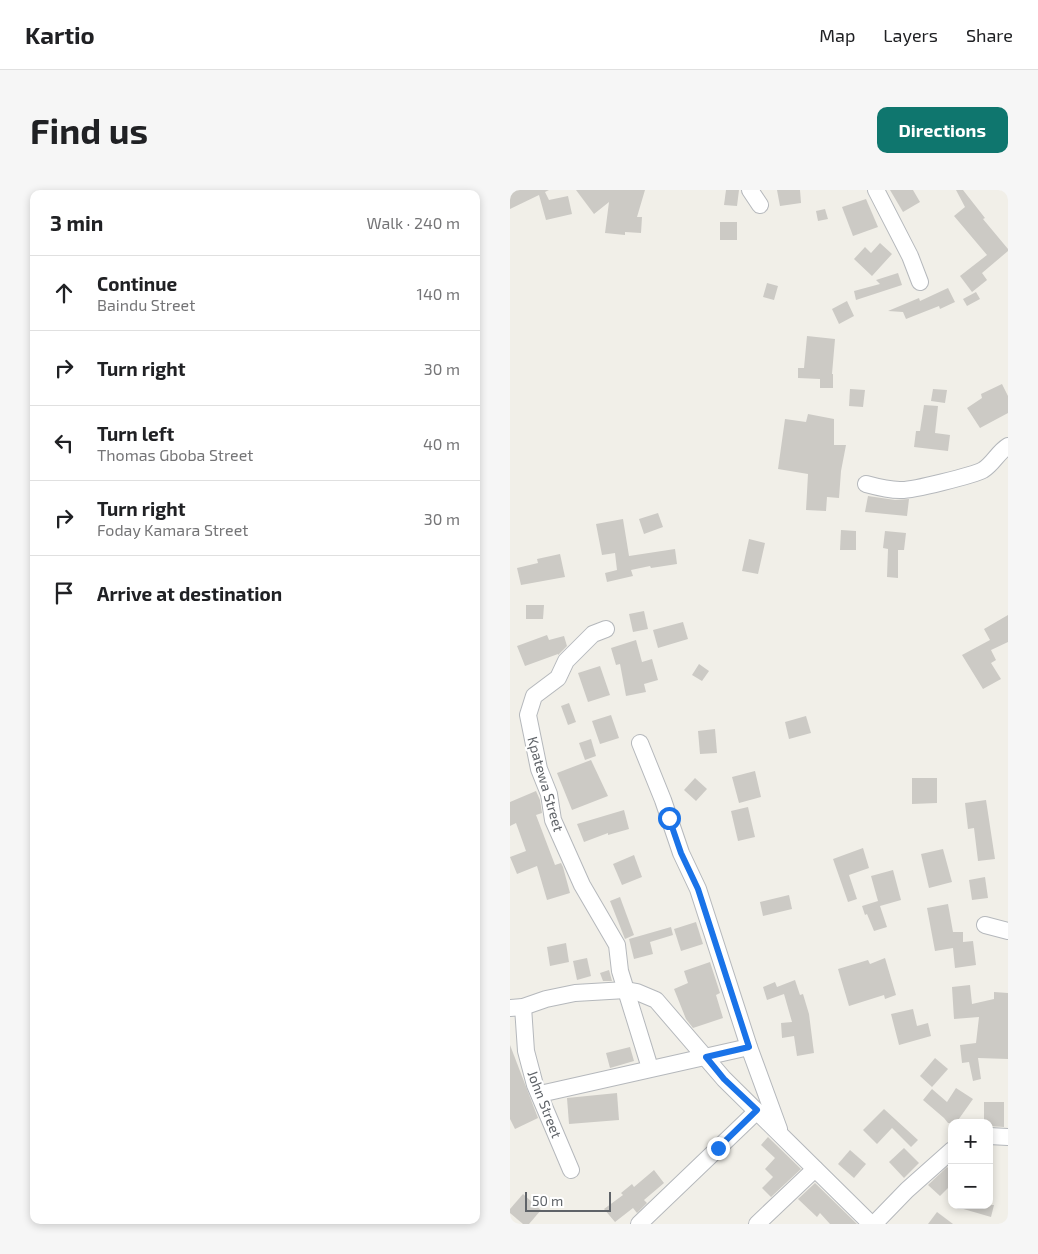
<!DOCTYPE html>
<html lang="en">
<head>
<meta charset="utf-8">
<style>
	:root { --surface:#fff; --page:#f6f6f6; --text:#202124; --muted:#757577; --line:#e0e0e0; --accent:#0f766e }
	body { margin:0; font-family:"Exo 2",sans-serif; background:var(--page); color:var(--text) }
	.controls { position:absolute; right:15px; bottom:15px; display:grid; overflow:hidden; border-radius:10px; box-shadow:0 2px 8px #0003 }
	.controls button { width:45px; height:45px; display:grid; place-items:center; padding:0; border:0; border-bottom:1px solid var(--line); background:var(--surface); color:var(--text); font:25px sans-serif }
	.scale { position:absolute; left:15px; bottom:12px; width:86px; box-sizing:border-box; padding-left:5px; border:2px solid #5f6368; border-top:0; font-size:14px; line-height:18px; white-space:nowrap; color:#5f6368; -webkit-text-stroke:4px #fff; paint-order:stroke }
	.stop { position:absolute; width:15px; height:15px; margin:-11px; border:4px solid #1a73e8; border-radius:50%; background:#fff }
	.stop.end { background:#1a73e8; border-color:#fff; box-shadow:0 1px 5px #0008 }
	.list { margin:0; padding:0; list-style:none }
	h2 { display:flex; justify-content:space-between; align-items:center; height:65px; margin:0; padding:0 20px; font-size:21px }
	h2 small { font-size:16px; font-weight:400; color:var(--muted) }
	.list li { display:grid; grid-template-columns:32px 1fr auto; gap:15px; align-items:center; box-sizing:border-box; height:75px; padding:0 20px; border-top:1px solid var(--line) }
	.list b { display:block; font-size:19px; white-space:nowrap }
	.list p { margin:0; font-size:16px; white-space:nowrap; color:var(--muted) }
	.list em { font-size:16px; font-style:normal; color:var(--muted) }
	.icon { flex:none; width:28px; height:28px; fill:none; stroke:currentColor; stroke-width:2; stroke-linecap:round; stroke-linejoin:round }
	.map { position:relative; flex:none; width:498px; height:1034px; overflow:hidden; border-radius:10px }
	header { display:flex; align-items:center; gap:30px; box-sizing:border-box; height:70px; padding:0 25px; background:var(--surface); border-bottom:1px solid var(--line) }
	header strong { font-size:24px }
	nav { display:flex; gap:28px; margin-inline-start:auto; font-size:18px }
	.intro { display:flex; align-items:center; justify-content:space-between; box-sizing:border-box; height:120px; padding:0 30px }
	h1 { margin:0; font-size:35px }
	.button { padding:12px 22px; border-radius:10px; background:var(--accent); color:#fff; font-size:18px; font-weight:700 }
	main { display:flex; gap:30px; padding:0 30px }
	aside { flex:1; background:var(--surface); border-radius:10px; box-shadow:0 2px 8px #0003 }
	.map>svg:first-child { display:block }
	.building { fill:#cccac5 }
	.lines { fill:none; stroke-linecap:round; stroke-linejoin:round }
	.minor-casing { stroke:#b5b8bc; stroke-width:18 }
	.minor { stroke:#fff; stroke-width:16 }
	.route { stroke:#1a73e8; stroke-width:6 }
	.labels { text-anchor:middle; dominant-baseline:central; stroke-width:4.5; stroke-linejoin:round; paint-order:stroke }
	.street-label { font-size:14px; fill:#5f6368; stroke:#fff }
</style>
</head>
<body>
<header>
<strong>Kartio</strong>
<nav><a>Map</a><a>Layers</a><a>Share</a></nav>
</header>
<div class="intro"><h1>Find us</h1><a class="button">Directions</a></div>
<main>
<aside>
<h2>3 min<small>Walk · 240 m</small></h2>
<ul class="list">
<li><svg class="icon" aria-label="ahead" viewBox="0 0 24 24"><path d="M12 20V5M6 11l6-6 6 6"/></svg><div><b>Continue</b><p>Baindu Street</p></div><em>140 m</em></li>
<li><svg class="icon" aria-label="right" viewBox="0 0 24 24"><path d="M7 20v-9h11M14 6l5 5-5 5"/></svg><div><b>Turn right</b></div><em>30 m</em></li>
<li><svg class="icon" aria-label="left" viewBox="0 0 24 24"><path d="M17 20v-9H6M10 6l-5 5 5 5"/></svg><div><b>Turn left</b><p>Thomas Gboba Street</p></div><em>40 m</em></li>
<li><svg class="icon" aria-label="right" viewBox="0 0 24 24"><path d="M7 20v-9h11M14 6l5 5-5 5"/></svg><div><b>Turn right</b><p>Foday Kamara Street</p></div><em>30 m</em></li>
<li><svg class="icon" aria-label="arrive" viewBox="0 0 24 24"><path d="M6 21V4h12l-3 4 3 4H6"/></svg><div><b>Arrive at destination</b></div></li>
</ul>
</aside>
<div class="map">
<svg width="498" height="1034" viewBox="0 0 498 1034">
	<rect width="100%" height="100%" fill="#f1efe8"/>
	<g class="building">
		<path d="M0,0H39L35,2L39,10L58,6L62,24L36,30L29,5L0,19Z"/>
		<path d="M66,0H135L127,27H132L131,43L115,42V45L95,43L99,12L84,24Z"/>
		<path d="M216,0H229L227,16L214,15Z"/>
		<path d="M267,0H290L291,13L270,16Z"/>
		<path d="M380,0H403L410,12L393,22Z"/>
		<path d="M446,0H453L475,28L473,29L498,59V61L472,83L477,90L462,102L450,86L477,65L444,26L455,17Z"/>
		<path d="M356,9L368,37L343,46L332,17Z"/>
		<path d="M315,19L318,29L308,31L306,21Z"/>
		<rect x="210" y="32" width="17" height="18"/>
		<path d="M370,53L382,64L362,86L344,69L355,57L361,63Z"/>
		<path d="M388,83L392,95L346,110L344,101L370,94L366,90Z"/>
		<path d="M257,93L268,96L264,110L253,107Z"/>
		<path d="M438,98L445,112L430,119L429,116L396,129L393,122L378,121L409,108L410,111Z"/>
		<path d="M466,102L470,109L457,116L453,109Z"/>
		<path d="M337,111L344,126L329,134L322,119Z"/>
		<path d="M297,146L325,149L322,184H323V198H310V189L288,188V178H294Z"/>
		<path d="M492,194L498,206V223L470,238L457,218L472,208L471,204Z"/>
		<path d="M340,199L355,200L353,217L339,216Z"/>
		<path d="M423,199L437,200L435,213L421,211Z"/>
		<path d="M414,215L428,216L425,243L440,245L438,261L404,257L406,241H410Z"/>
		<path d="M298,224L324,229V255H336L331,281L329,308L317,307L316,321L296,320L298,284L268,279L275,229L296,232Z"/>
		<path d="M358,306L385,310L399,309L397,326L355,322Z"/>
		<path d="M148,323L153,337L134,344L129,329Z"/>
		<path d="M113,329L119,366L165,359L167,374L141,378L140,376L121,380L123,386L97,392L95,383L107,380L105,363L92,365L86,334Z"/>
		<path d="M331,340L346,341V360H330Z"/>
		<path d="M375,341L396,343L394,360H388V388L377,387L378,359L373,358Z"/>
		<path d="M239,349L255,353L248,384L232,381Z"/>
		<path d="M50,364L55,387L11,395L7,378L28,373L27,369Z"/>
		<path d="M16,415H34L33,429H16Z"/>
		<path d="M134,421L138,439L123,442L119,424Z"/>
		<path d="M498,425V452L481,460L486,470L481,473L491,489L473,499L452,465L480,450L474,439Z"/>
		<path d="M173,432L178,449L148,458L143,440Z"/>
		<path d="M37,445L39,450L54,446L57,456L48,465V464L15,476L7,456Z"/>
		<path d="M126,450L132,472L142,469L148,490L134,494L136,502L116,506L110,474L106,475L101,458Z"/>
		<path d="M189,474L199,481L192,491L182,485Z"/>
		<path d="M90,476L100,505L78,512L68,483Z"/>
		<path d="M59,513L66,532L58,535L51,516Z"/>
		<path d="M101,525L109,548L90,554L82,531Z"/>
		<path d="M296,526L301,543L279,549L275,532Z"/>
		<path d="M205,539L207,563L190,564L188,541Z"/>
		<path d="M81,549L86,566L75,570L69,553Z"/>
		<path d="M81,570L98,606L62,620L47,583Z"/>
		<path d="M245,581L251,607L229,613L222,587Z"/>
		<path d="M185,588L197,599L186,611L174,600Z"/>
		<path d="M402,588H427V613L402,614Z"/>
		<path d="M26,601L30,610L32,623L26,625L45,675L51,673L53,677L60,703L37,710L27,676L7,684L0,667L16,661L6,633L0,636V612Z"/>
		<path d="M476,610L485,669L468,671L464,638L458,639L455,613Z"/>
		<path d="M238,617L245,647L228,651L221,621Z"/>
		<path d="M114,620L119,639L98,645V643L74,652L67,634Z"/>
		<path d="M353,658L359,678L339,685L347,709L338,712L323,669Z"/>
		<path d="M433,659L442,692L419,698L411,664Z"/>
		<path d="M124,665L132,687L112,695L103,674Z"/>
		<path d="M383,680L391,710L370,716L377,737L364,741L357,724L355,725L352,716L368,711L361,686Z"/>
		<path d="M475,687L478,708L462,710L459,690Z"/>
		<path d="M279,705L282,719L253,726L250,712Z"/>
		<path d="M110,707L124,745L115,749L100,711Z"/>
		<path d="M438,714L443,742H453V752L463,751L466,775L445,778L443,758L425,761L417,718Z"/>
		<path d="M186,732L193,754L171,761L164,739Z"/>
		<path d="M161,737L163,745L140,752L143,764L124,769L119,749Z"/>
		<path d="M56,753L59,772L40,776L37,757Z"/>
		<path d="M77,768L81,786L67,790L63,771Z"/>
		<path d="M375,768L386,805L375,809L374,805L339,816L328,779L358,770L360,774Z"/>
		<path d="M200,772L210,803L206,805L213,828L183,838L176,829L164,799L178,793L174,781Z"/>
		<path d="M99,780L102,791H93L90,783Z"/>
		<path d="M285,790L290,805L293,804L299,824L304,863L287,866L284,846L272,848L271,833L282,832L274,804L257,810L253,797L265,792L267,797Z"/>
		<path d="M460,795L462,814L484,809V802L498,803V869L468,868L471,889L463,891L459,872L452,873L450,855L466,853L469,827L444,829L442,797Z"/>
		<path d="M403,819L407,836L418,833L421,846L389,855L381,824Z"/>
		<path d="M0,855L28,928L5,939L0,929Z"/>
		<path d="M120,857L124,871L100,878L96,863Z"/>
		<path d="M425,868L438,879L422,897L410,886Z"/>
		<path d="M446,898L463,909L446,933H438L434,928L413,910L422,899L437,912Z"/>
		<path d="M107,903L109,930L59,934L57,908Z"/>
		<path d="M474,912H494V937L479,936V933H474Z"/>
		<path d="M374,919L408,950L401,957L382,938L367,954L353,940Z"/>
		<path d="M258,947L291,979L261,1007L252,998L263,987L255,979L265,968L251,955Z"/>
		<path d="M394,958L409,973L394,988L379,972Z"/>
		<path d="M340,960L356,974L344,988L328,974Z"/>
		<path d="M437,977L442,981V994L430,1006L418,995Z"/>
		<path d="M144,980L154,993L134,1010L137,1013L127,1023L123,1018L105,1032L94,1019L113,1005L111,1003L122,994L124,997Z"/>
		<path d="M305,993L347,1034H320L310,1023L307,1027L288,1009Z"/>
		<path d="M13,1004L31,1020L19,1034H13L0,1023V1019Z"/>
		<path d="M450,1015H484L481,1027L450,1018Z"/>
		<path d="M427,1022L443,1034H418Z"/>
	</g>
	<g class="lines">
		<g class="minor-casing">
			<g id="minor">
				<path d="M240,0L250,15"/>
				<path d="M366,0L400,66L410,92"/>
				<path d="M356,294C367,297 378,300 390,300C401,301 464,285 473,280C483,274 488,262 498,256"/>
				<path d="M96,439L83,444L56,471L48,488L24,506L18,525L29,579L39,604L43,630L72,695L107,755L110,781L140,878"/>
				<path d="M130,553L153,610L171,663L188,699L239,857L269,939"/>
				<path d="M475,735L498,741"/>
				<path d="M13,817L16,861L25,895L61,980"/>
				<path d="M0,818L13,817L36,809L65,803L116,800L127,802L146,810L214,889L361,1034"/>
				<path d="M30,904L239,857"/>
				<path d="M479,946L498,947"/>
				<path d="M129,1034L247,921"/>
				<path d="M247,1034L305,979"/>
				<path d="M364,1034L397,1000L442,960"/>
			</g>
		</g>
		<use href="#minor" class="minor"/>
	</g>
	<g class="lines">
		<path class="route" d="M159,628L171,663L188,699L239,857L196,867L214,889L247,920L208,958"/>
	</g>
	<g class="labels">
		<g class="street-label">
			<text transform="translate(36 594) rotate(74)">Kpatewa Street</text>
			<text transform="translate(35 914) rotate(69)">John Street</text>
		</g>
	</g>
</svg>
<div class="controls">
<button>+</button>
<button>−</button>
</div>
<div class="scale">50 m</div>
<div class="stop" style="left:159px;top:628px"></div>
<div class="stop end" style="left:208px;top:958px"></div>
</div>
</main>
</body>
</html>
